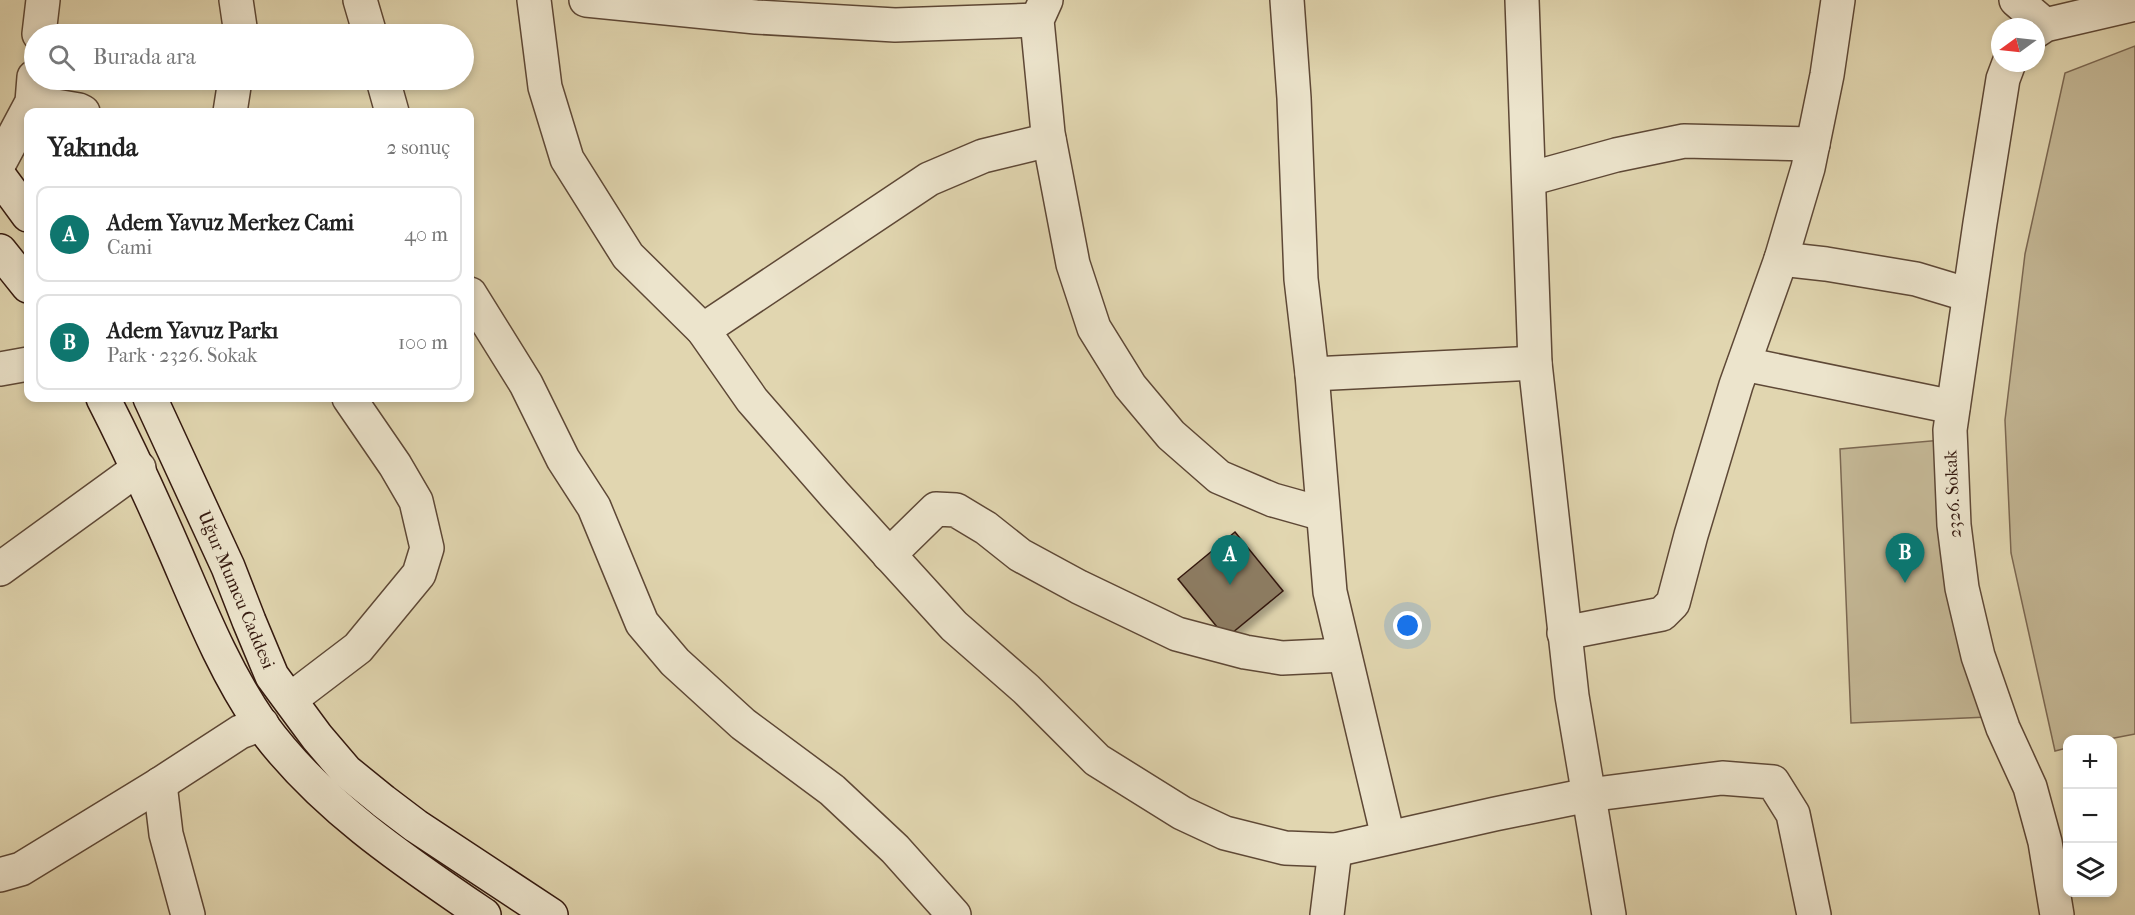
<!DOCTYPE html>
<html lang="tr">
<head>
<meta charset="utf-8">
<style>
	:root { --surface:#fff; --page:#f2f2f2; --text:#222; --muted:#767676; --line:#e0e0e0; --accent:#0f766e }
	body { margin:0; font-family:"IM FELL French Canon",serif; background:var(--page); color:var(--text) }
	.controls { position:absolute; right:18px; bottom:18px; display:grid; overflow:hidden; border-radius:12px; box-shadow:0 3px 9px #0003 }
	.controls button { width:54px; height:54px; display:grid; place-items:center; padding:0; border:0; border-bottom:2px solid var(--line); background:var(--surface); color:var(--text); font:30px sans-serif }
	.compass { position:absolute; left:1991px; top:18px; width:54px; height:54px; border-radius:50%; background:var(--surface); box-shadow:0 3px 9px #0003; rotate:255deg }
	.you { position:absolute; left:1408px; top:626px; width:21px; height:21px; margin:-15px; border:4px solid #fff; border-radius:50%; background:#1a73e8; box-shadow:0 0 0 9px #1a73e833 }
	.badge { display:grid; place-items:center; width:39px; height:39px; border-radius:50%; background:var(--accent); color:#fff; font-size:20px; font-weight:700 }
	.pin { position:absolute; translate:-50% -50px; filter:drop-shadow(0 2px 3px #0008) }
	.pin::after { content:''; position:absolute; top:32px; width:21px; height:18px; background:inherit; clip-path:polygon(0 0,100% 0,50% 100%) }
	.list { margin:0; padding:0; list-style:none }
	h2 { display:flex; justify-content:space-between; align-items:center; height:78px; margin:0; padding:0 24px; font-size:26px }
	h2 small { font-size:20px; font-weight:400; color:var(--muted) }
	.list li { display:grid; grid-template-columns:39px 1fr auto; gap:18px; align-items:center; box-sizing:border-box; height:96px; margin:0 12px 12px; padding:0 12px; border:2px solid var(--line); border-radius:12px }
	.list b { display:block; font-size:22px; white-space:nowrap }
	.list p { margin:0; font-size:20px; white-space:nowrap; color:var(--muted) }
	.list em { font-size:20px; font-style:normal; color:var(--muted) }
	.icon { flex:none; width:33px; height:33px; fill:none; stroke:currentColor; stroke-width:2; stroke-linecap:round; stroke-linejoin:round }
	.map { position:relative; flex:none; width:2135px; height:915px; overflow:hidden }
	.search { position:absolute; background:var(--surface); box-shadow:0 3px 9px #0003; left:24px; top:24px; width:450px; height:66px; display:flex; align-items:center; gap:15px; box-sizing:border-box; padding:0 21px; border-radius:33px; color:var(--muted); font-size:22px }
	.panel { position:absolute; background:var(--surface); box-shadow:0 3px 9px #0003; left:24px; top:108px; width:450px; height:294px; border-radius:12px }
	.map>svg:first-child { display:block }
	.green { fill:#c3b694; stroke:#7b6751; stroke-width:1.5 }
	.building { fill:#8d7b62; stroke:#33180e; stroke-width:1.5; filter:url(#shadow) }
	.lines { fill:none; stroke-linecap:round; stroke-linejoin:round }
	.minor-casing { stroke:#5e4836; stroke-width:36 }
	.tertiary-casing { stroke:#5e4836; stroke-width:36 }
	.secondary-casing { stroke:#33180e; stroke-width:36 }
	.minor { stroke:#ece4cc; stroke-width:33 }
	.tertiary { stroke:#ece4cc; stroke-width:33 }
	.secondary { stroke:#ece4cc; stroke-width:33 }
	.labels { text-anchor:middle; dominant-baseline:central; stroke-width:5; stroke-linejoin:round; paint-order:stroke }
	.street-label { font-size:18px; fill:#33180e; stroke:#ece4cc }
</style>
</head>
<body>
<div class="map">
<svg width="2135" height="915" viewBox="0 0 2135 915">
	<defs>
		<filter id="shadow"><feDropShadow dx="6" dy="4" stdDeviation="3" flood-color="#0004"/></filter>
	</defs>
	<rect width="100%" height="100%" fill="#e1d6b0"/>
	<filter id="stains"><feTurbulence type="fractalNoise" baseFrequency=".00333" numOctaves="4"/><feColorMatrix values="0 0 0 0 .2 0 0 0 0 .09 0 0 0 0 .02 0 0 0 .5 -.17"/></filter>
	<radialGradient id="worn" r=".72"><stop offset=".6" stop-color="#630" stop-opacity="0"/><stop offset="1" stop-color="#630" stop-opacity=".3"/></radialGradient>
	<g class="green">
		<path d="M2135,46V734L2109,739L2068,740L2067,748L2055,751L2011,553L2005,420L2025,254L2065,73Z"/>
		<path d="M1942,440L1988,717L1851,723L1840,449Z"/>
	</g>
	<path class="building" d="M1235,532L1283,591L1226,638L1178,579Z"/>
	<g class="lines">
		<g class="minor-casing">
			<g id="minor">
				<path d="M236,0L241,34"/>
				<path d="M360,0L370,34"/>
				<path d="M534,0L545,87L567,159L628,256L703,330L752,400L834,494L954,626L1026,689L1097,760L1182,813L1225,833L1285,848L1335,850L1495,814L1588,795L1722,778L1773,782L1793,814L1814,915"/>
				<path d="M586,0L756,17L895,25L1037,20"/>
				<path d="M1046,0L1037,20L1048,133L1073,264L1094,328L1130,386L1171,435L1219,477L1273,500L1323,514"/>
				<path d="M1287,0L1294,98L1301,279L1312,374L1330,592L1388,837"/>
				<path d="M1522,0L1535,363L1572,696L1609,915"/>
				<path d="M2016,0L2045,25"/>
				<path d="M2036,31L2045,25L2135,4"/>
				<path d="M2009,63L2003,79L1980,223L1950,430L1954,525L1962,588L1978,656L2003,728L2030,787L2045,842L2057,915"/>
				<path d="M383,80L392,112"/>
				<path d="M32,102L79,110L83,112"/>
				<path d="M230,112L235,80"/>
				<path d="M1529,179L1616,155L1684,141L1813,144"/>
				<path d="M1781,259L1826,264L1916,279L1969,295"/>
				<path d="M470,294L526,384L563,459L594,507L642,623L675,662L743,724L832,790L895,849L954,915"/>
				<path d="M703,330L929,179L983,156L1049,140"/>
				<path d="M1744,364L1953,407"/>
				<path d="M0,369L28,364"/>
				<path d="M1312,374L1535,363"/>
				<path d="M889,555L936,509L956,510L986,528L1020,555L1079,587L1177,634L1245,652L1282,658L1344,655"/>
				<path d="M0,569L139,468"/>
				<path d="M1564,633L1662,614L1673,603L1691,535L1736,385L1781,259L1808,168L1827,75L1838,0"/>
				<path d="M291,699L358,648L419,574L427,548L416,501L395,465L349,398"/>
				<path d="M160,784L166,834L188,915"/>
				<path d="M0,875L21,869L160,784L240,732L262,724"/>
				<path d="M1327,915L1335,850"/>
			</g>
		</g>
		<g class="tertiary-casing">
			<g id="tertiary">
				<path d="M39,34L43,0"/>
				<path d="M0,162L32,102L34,77"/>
			</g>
		</g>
		<g class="secondary-casing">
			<g id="secondary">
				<path d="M0,177L28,215"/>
				<path d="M0,251L28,286"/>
				<path d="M103,398C129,449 153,501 176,554C201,612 225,672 261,724C318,803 404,861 484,915"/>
				<path d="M150,398L228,567L249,621L272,676L317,737L346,771L383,801L416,826L551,915"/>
			</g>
		</g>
		<use href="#minor" class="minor"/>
		<use href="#tertiary" class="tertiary"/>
		<use href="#secondary" class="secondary"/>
	</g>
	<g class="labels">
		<g class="street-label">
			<text transform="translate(1953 494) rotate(-93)">2326. Sokak</text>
			<text transform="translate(236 590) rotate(67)">Uğur Mumcu Caddesi</text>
		</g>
	</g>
	<rect width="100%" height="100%" filter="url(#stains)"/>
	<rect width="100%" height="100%" fill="url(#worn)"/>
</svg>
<div class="controls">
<button>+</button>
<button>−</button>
<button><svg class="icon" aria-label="layers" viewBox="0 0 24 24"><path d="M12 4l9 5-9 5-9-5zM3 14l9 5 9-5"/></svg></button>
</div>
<svg class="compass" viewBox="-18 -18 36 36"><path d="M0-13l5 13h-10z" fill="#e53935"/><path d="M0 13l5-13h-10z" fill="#767676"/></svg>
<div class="you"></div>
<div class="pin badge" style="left:1230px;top:585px">A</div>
<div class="pin badge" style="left:1905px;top:583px">B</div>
<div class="search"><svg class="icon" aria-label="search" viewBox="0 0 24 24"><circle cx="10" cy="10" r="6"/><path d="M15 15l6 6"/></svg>Burada ara</div>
<section class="panel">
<h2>Yakında<small>2 sonuç</small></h2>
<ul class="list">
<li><span class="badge">A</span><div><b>Adem Yavuz Merkez Cami</b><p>Cami</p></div><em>40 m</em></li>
<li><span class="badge">B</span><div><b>Adem Yavuz Parkı</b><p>Park · 2326. Sokak</p></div><em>100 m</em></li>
</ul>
</section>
</div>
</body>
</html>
